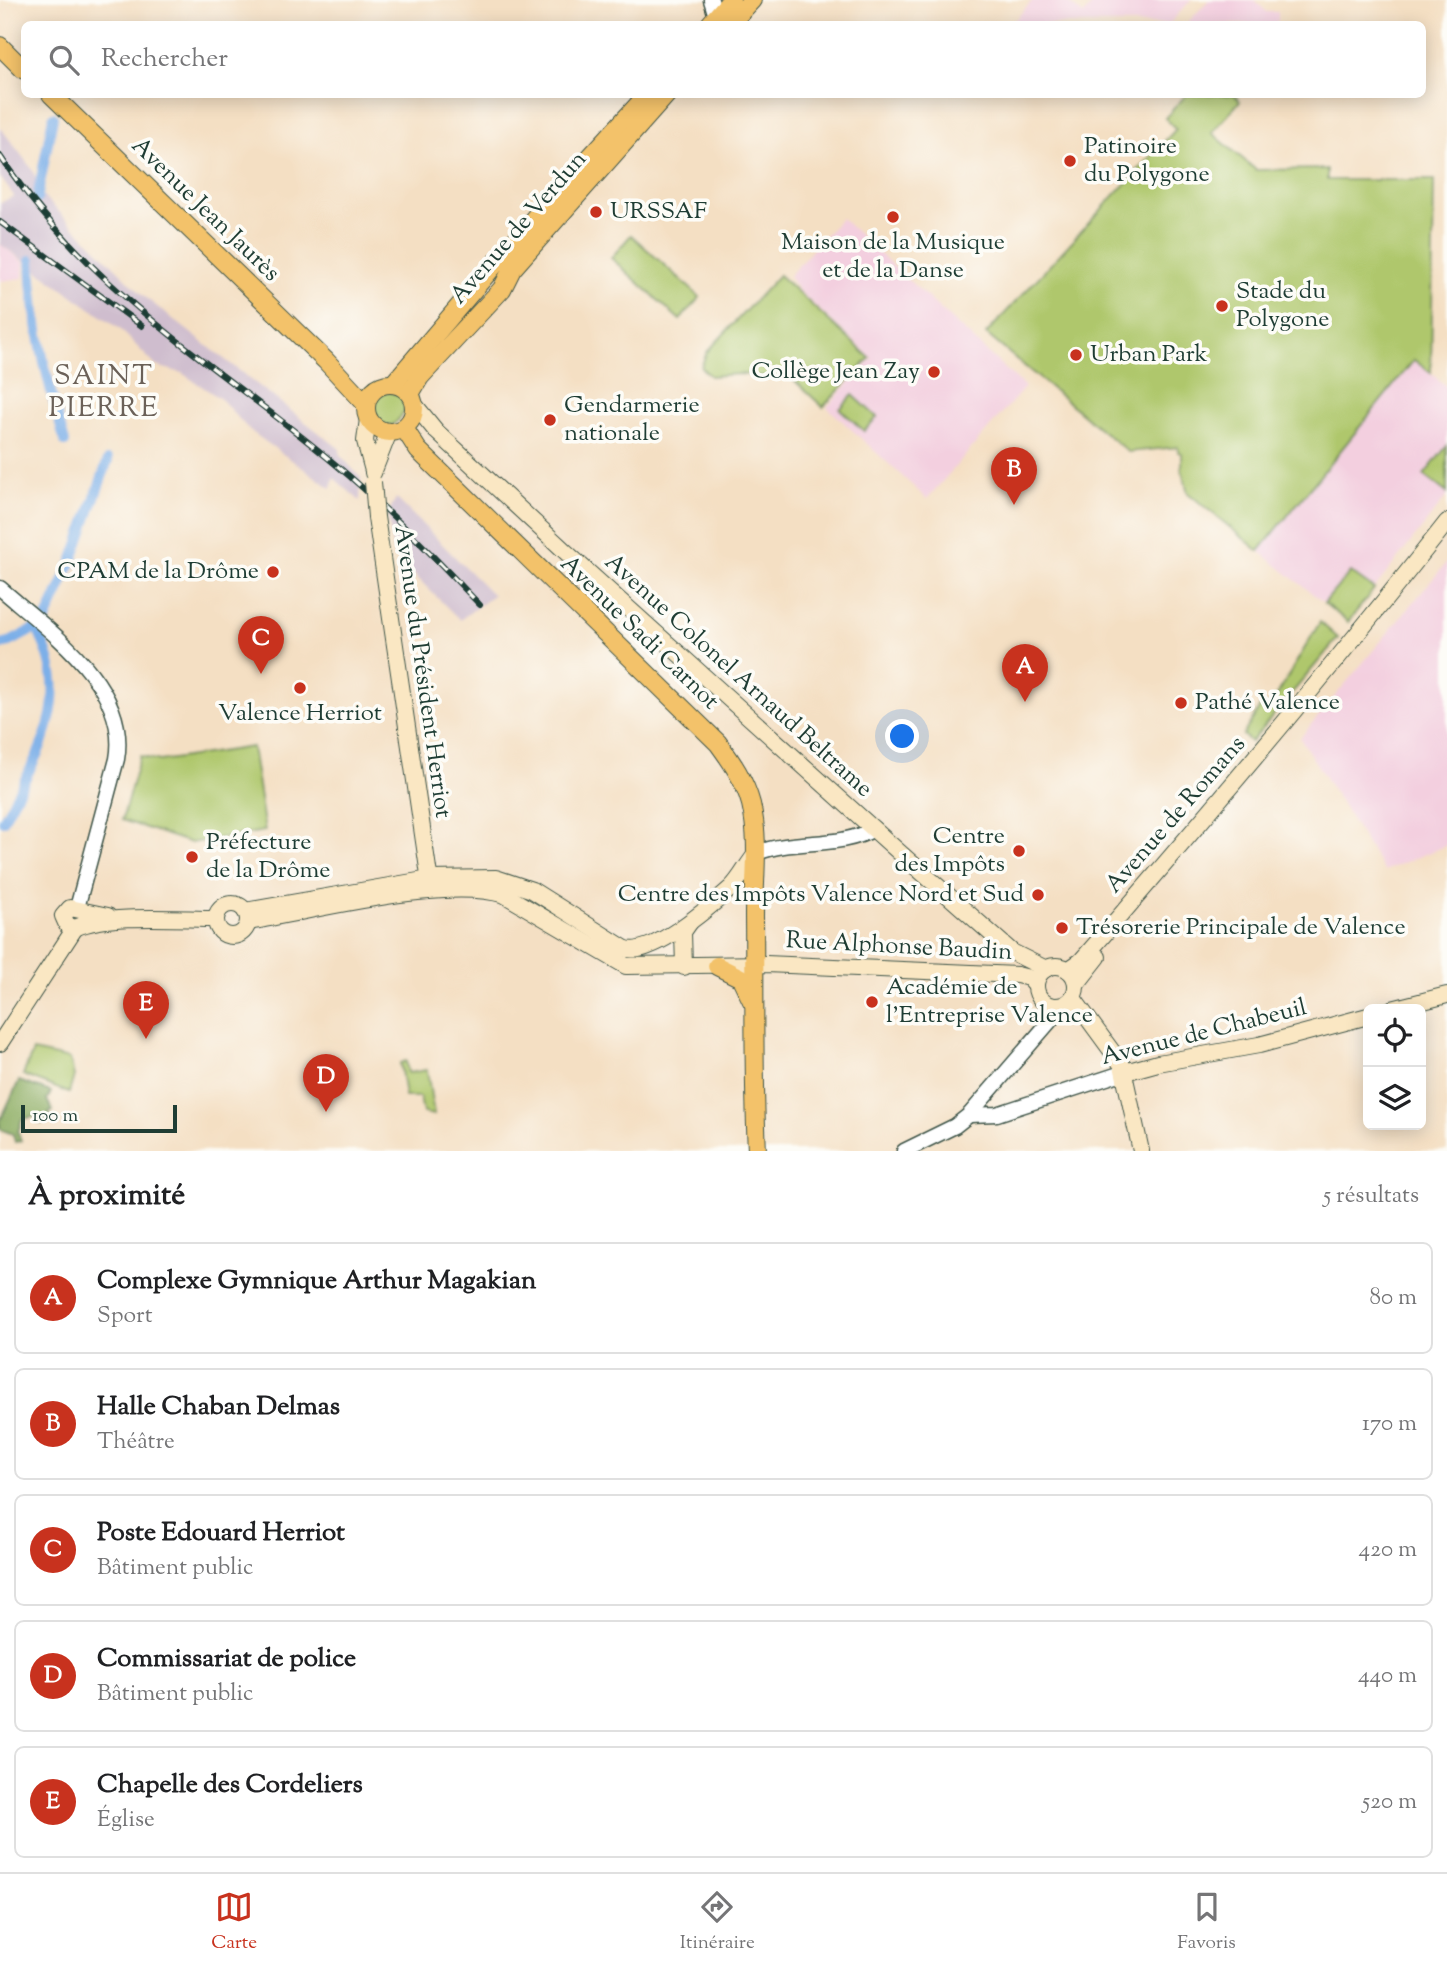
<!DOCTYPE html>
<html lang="fr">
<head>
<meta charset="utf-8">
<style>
	:root { --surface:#fff; --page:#f6f6f6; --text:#202124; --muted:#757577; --line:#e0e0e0; --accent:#c8321e }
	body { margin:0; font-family:"Sorts Mill Goudy",serif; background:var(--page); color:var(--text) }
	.controls { position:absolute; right:21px; bottom:21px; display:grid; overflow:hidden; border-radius:10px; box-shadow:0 4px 18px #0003 }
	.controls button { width:63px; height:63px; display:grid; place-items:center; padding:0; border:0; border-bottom:2px solid var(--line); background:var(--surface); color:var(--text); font:35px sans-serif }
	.scale { position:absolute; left:21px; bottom:18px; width:156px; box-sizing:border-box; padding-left:7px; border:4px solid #1f3d34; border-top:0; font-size:19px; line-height:24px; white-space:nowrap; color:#1f3d34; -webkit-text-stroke:5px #fdfcf7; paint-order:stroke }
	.you { position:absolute; left:903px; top:737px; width:24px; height:24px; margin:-18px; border:5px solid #fff; border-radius:50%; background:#1a73e8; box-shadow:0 0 0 10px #1a73e833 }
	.badge { display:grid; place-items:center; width:46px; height:46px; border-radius:50%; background:var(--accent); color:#fff; font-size:23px; font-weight:700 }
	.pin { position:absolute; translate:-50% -58px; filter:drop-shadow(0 2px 4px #0008) }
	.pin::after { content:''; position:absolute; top:37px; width:24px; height:21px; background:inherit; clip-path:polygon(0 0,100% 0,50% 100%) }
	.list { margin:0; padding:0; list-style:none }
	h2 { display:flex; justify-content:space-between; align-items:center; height:91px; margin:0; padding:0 28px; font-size:30px }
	h2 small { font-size:23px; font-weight:400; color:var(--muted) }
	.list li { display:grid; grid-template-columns:46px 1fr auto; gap:21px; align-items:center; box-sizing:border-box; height:112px; margin:0 14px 14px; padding:0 14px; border:2px solid var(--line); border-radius:10px }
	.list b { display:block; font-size:26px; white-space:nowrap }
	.list p { margin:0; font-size:23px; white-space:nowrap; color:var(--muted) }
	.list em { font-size:23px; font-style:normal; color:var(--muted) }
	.icon { flex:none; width:38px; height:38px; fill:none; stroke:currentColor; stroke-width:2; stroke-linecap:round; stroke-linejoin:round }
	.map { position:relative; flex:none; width:1447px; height:1151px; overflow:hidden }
	.search { position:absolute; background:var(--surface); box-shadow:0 4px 18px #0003; left:21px; right:21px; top:21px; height:77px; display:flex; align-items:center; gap:18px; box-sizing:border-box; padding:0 24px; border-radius:10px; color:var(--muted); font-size:26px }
	.sheet { height:721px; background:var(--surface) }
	nav { display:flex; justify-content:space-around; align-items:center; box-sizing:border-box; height:98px; border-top:2px solid var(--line); background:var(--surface); font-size:19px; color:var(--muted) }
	nav a { display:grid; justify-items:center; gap:4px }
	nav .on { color:var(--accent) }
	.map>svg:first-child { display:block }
	.built { fill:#f3cfdf }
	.industrial { fill:#cfbdce }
	.green { fill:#afc76c; stroke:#678250; stroke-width:2 }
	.forest { fill:#8bac60; stroke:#55744a; stroke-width:2 }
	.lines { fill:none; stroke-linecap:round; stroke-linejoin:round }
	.canal { stroke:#7bafe8; stroke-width:10 }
	.tertiary-casing { stroke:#3f5549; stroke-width:17 }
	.secondary-casing { stroke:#3f5549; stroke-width:18 }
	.primary-casing { stroke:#3f5549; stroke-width:20 }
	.tertiary { stroke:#fff; stroke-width:14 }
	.secondary { stroke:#fae7c3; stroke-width:16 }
	.primary { stroke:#f3c26a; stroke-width:18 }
	.rail-casing { stroke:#1f3d34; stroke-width:6 }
	.rail { stroke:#fdfcf7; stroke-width:3.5; stroke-dasharray:10; stroke-linecap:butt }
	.secondary-bridge-casing { stroke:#3f5549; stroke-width:18; stroke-linecap:butt }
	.secondary-bridge { stroke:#fae7c3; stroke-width:16 }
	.poi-dot { fill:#c8321e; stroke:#fdfcf7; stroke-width:2.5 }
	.labels { text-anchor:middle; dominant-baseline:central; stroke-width:7; stroke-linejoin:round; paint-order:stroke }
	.poi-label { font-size:24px; fill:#1f3d34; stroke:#fdfcf7; text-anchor:start }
	.street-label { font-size:24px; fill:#1f3d34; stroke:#fdfcf7 }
	.quarter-label { font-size:28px; letter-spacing:2px; fill:#6b6158; stroke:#fdfcf7 }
</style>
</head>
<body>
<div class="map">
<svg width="1447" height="1151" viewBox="0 0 1447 1151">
	<rect width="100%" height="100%" fill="#fdfcf7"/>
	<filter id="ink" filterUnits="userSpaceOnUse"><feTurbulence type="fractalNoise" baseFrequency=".0143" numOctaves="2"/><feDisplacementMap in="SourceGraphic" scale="14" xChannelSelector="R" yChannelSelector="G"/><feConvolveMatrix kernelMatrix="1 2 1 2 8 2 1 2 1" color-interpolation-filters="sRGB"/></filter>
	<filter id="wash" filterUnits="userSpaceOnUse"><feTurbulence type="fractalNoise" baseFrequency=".00686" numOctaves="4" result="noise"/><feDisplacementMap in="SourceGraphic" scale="28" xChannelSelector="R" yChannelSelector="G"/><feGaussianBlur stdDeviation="1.57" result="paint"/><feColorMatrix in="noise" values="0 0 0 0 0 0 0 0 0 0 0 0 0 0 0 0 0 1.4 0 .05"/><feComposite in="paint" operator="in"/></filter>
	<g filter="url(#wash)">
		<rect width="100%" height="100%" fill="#f4dfc3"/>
		<g class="built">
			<path d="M1033,0H1066L1083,15L1096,0H1191L1169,24H1011Z"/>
			<path d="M1209,0H1254L1267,12H1278V21L1272,24H1186Z"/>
			<path d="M841,218L1025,387L927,499L827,407L872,358L798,290L789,276Z"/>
			<path d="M0,244L24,262L23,278L0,281Z"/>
			<path d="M1415,360L1447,387V496L1348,622L1259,551Z"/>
			<path d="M1447,562V845L1384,871L1300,738Z"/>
		</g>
		<g class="industrial">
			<path d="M0,127L32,169L42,195L146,298L340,449V455L361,478L360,501L334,478L331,488L249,430L222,400L182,373L156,366L120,329L0,244V203L14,196L0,177Z"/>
			<path d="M396,498L493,595L460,620L393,554L388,513Z"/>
		</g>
		<g class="green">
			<path d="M1187,94L1234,95L1240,101L1212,133L1256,170L1327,169V180H1434L1431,373L1414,360L1259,551L1188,493L1182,470V453L1178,452V447L1128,452L986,334L1176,129L1165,118Z"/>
			<path d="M631,235L700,297L680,320L611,258Z"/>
			<path d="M779,275L870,358L823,407L793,379L740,374L710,376L701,367L707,352Z"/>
			<path d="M388,391L402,395L408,408C397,418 397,431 379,422L373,409L379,395Z"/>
			<path d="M853,395L877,417L864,431L840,409Z"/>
			<path d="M1447,446V493L1424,475Z"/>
			<path d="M1350,572L1374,589L1348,622L1324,603Z"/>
			<path d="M1320,622L1338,638L1251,742L1243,735L1262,704L1270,707Z"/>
			<path d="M252,747L265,831L191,843L122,820L140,756L160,761Z"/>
			<path d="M33,1051L70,1059L74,1076L69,1093L23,1075Z"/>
			<path d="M406,1061L408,1073L427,1070L434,1115L423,1113L420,1097H405L400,1063Z"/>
		</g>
		<path class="forest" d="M19,1081L51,1092L47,1100L53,1111L49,1113L52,1119L40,1124L37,1116L22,1119L18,1132L21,1141L15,1142L13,1134L0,1129V1121Z"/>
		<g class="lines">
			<g class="canal">
				<path d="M37,199L53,117"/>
				<path d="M31,260C33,324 47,381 65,442"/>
				<path d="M0,644L10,642L36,628L46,620L72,562L108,460"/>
				<path d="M3,821C36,755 78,703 36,628"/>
			</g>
		</g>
	</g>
	<g filter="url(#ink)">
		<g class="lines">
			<g class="tertiary-casing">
				<g id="tertiary">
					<path d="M711,0L718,23"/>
					<path d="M0,588C49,631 130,686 117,759L77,908"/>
					<path d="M757,853C794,838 839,849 874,829"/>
					<path d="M969,1115L997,1114L1125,1072"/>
					<path d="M904,1151L955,1126L969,1115L1064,1005"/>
				</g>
			</g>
			<g class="secondary-casing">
				<g id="secondary">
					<path d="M414,404L436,431L567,553L899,852L1012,952L1046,969"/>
					<path d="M368,419L365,441L373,471"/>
					<path d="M373,473L389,432"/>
					<path d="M376,517L431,889"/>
					<circle cx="232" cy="920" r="16"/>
					<path d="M245,911L430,879L496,878L532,890L624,948C649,960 712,905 731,888C742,877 747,864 757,853"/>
					<path d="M248,922C312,911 447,876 505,895L626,966L766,964L1017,975L1029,978L1036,986"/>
					<path d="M67,925L75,928C107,913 178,919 216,919"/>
					<path d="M67,925L63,916L70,908L108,916"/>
					<circle cx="1056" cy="986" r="20"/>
					<path d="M684,967L683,932L690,922"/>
					<path d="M1068,970L1081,961C1206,817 1329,672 1447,522"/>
					<path d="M1076,985L1098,957"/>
					<path d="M1073,998L1122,1065L1141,1151"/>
					<path d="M1392,1009L1447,995"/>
					<path d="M0,1043L75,928"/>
					<path d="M1125,1072L1158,1063L1259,1045L1368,1016"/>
				</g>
			</g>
			<g class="primary-casing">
				<g id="primary">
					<path d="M710,24L731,0"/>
					<path d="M730,24L752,0"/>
					<path d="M0,46L24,70"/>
					<path d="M51,94L326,361L366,404"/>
					<circle cx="390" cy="408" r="24"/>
					<path d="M393,384L537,215L648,94"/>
					<path d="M410,394L420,377L502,289L512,269L667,94"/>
					<path d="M404,428L418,450L718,743C732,762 745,781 751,804C760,841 754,878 754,916C755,994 753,1073 757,1151"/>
					<path d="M717,966L741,978L752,1001"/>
				</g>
			</g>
			<use href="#tertiary" class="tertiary"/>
			<use href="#secondary" class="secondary"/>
			<use href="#primary" class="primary"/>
			<g class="rail-casing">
				<g id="rail">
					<path d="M0,156C93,295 211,360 335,464C387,507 433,556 480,605"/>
					<path d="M0,222L142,326"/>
				</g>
			</g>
			<use href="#rail" class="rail"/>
			<g class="secondary-bridge-casing">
				<path id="secondary-bridge" d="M373,482L376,517"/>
			</g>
			<use href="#secondary-bridge" class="secondary-bridge"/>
		</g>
	</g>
	<g class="poi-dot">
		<circle cx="1070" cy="161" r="7"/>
		<circle cx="596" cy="212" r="7"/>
		<circle cx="893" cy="217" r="7"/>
		<circle cx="1222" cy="306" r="7"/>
		<circle cx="1076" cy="355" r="7"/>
		<circle cx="934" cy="372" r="7"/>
		<circle cx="550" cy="420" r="7"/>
		<circle cx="273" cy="572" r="7"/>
		<circle cx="300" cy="688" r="7"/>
		<circle cx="1181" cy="703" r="7"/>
		<circle cx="1019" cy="851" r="7"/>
		<circle cx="192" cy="857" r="7"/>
		<circle cx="1038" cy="895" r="7"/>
		<circle cx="1062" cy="928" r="7"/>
		<circle cx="872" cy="1002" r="7"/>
	</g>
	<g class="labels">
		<g class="poi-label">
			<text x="1084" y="147">Patinoire<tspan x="1084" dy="28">du Polygone</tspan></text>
			<text x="610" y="212">URSSAF</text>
			<text x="893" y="243" text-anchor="middle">Maison de la Musique<tspan x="893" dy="28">et de la Danse</tspan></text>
			<text x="1236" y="292">Stade du<tspan x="1236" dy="28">Polygone</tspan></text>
			<text x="1090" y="355">Urban Park</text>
			<text x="920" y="372" text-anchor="end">Collège Jean Zay</text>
			<text x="564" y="406">Gendarmerie<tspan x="564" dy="28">nationale</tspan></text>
			<text x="259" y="572" text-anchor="end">CPAM de la Drôme</text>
			<text x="1195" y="703">Pathé Valence</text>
			<text x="300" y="714" text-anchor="middle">Valence Herriot</text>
			<text x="1005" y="837" text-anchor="end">Centre<tspan x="1005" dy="28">des Impôts</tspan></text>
			<text x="206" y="843">Préfecture<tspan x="206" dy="28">de la Drôme</tspan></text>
			<text x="1024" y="895" text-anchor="end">Centre des Impôts Valence Nord et Sud</text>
			<text x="1076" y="928">Trésorerie Principale de Valence</text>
			<text x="886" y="988">Académie de<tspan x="886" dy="28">l'Entreprise Valence</tspan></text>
		</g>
		<g class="street-label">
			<text transform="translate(205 210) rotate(44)">Avenue Jean Jaurès</text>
			<text transform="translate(519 228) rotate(-49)">Avenue de Verdun</text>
			<text transform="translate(639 633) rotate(44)">Avenue Sadi Carnot</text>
			<text transform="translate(422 672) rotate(82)">Avenue du Président Herriot</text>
			<text transform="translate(738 676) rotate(42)">Avenue Colonel Arnaud Beltrame</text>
			<text transform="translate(1176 815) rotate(-49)">Avenue de Romans</text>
			<text transform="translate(899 947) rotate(3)">Rue Alphonse Baudin</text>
			<text transform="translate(1204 1033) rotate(-14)">Avenue de Chabeuil</text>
		</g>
		<g class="quarter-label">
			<text x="104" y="377">SAINT<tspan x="104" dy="32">PIERRE</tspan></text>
		</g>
	</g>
</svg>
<div class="controls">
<button><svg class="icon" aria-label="locate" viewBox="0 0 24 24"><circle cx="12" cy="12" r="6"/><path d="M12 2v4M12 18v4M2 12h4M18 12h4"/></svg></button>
<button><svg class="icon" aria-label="layers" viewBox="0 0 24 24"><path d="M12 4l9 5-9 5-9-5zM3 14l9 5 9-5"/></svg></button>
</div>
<div class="scale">100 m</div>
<div class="you"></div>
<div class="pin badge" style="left:1025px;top:702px">A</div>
<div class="pin badge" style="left:1014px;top:505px">B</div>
<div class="pin badge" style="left:261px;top:674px">C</div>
<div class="pin badge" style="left:326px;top:1112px">D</div>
<div class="pin badge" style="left:146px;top:1039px">E</div>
<div class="search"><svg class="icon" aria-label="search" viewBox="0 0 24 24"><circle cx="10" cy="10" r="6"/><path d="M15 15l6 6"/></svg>Rechercher</div>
</div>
<section class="sheet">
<h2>À proximité<small>5 résultats</small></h2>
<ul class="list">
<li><span class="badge">A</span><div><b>Complexe Gymnique Arthur Magakian</b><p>Sport</p></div><em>80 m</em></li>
<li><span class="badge">B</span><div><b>Halle Chaban Delmas</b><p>Théâtre</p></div><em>170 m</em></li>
<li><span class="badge">C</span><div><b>Poste Edouard Herriot</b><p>Bâtiment public</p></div><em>420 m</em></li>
<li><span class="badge">D</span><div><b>Commissariat de police</b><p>Bâtiment public</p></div><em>440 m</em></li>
<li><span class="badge">E</span><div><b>Chapelle des Cordeliers</b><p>Église</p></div><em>520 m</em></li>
</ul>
</section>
<nav>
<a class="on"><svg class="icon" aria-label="map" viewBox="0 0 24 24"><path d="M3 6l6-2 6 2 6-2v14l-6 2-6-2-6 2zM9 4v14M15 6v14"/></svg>Carte</a>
<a><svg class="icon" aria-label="directions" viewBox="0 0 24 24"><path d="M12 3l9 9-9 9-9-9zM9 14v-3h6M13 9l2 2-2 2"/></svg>Itinéraire</a>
<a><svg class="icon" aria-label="saved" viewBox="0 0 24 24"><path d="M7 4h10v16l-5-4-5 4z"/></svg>Favoris</a>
</nav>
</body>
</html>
